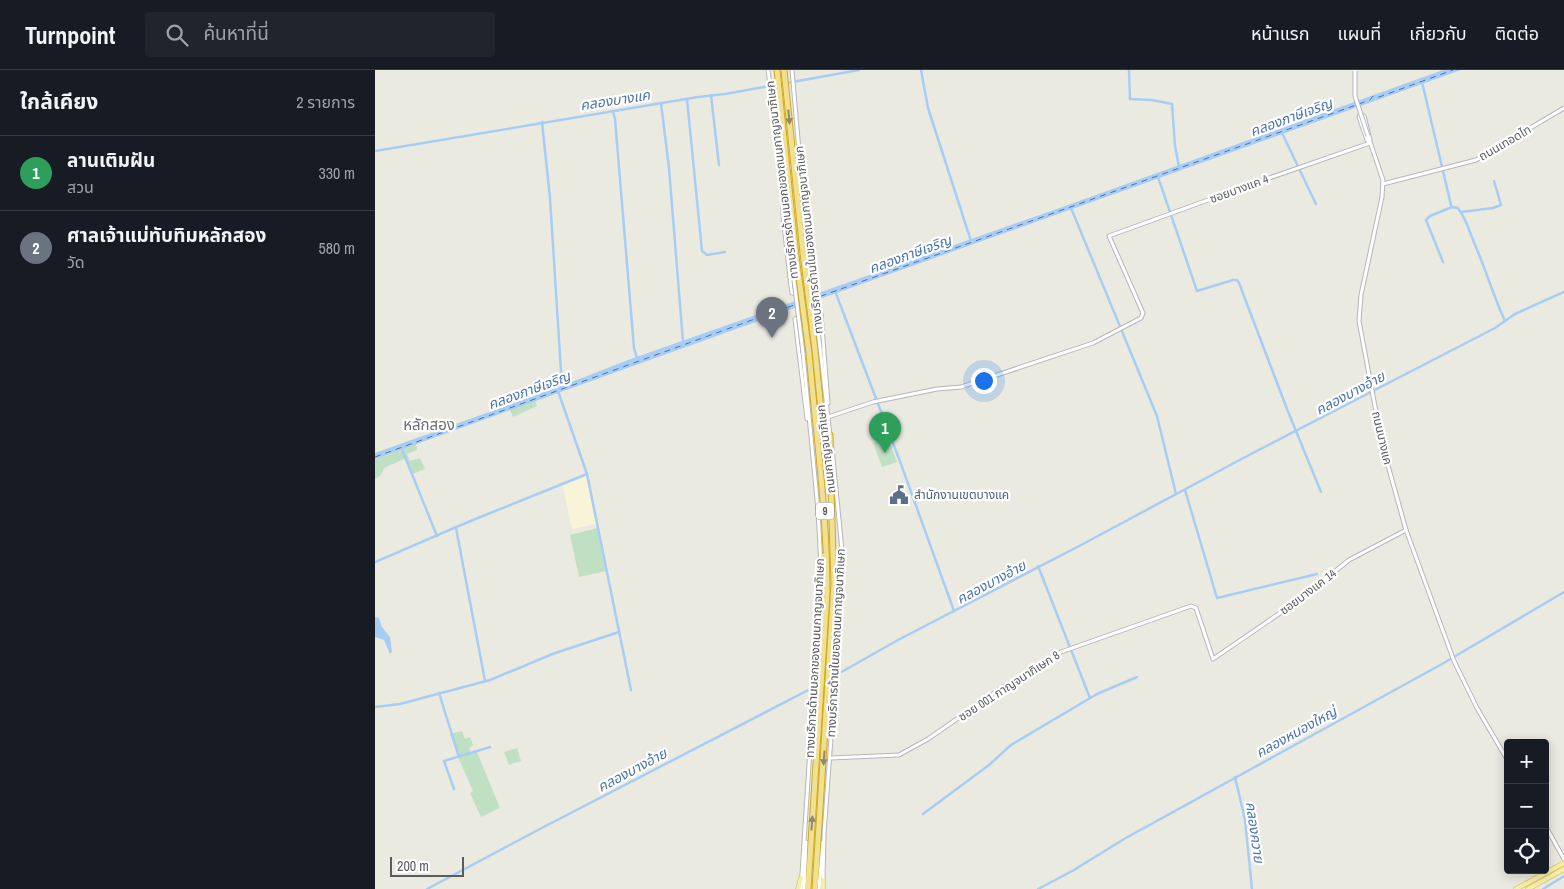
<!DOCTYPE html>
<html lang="th">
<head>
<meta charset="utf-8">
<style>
	:root { --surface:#171b24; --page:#20242c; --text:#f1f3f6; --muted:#9ea1a6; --line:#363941; --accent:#8c9099 }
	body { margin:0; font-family:"Archivo Narrow","Noto Sans Thai",sans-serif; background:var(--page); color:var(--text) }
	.controls { position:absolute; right:15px; bottom:15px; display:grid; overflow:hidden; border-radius:5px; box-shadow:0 2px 12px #0003 }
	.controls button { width:45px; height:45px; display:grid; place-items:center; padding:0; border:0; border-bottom:1px solid var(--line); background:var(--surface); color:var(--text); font:25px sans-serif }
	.scale { position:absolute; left:15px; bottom:12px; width:74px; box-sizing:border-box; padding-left:5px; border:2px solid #5a5c61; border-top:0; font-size:14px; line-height:18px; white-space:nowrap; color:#5a5c61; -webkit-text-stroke:4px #fff; paint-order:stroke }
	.you { position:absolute; left:608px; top:310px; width:18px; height:18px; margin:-12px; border:4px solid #fff; border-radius:50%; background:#1a73e8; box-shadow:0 0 0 8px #1a73e833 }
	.badge { display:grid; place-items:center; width:32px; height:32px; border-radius:50%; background:var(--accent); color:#fff; font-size:16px; font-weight:700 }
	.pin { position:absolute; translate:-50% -41px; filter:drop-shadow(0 1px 2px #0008) }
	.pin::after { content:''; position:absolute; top:26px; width:18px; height:15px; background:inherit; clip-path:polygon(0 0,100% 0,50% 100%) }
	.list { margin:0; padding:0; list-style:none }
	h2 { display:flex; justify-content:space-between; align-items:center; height:65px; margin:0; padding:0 20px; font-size:21px }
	h2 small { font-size:16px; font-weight:400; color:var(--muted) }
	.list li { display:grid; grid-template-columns:32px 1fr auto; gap:15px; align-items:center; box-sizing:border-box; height:75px; padding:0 20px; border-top:1px solid var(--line) }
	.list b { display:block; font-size:19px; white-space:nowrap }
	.list p { margin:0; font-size:16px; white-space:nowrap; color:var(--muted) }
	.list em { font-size:16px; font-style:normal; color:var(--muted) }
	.icon { flex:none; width:28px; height:28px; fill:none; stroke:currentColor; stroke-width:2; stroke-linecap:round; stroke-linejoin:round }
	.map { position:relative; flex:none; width:1189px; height:819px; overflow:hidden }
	header { display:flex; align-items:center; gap:30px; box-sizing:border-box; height:70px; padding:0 25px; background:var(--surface); border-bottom:1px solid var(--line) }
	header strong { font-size:24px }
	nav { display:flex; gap:28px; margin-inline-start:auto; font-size:18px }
	.search { width:350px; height:45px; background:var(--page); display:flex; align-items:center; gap:12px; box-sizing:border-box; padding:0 18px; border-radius:5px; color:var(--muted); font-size:19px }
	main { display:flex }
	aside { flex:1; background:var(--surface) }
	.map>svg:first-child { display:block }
	.commercial { fill:#f9f4d8 }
	.green { fill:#c0e0c3 }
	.water { fill:#a8cdf5 }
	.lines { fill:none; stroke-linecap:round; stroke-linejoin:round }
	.canal { stroke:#a8cdf5; stroke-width:2.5 }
	.ferry { stroke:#4b73ac; stroke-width:1; stroke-dasharray:6 5; stroke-linecap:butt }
	.secondary-casing { stroke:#b5b7bc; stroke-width:5 }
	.primary-casing { stroke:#e0c765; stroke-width:5.5 }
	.highway-casing { stroke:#d3a819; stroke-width:7 }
	.secondary { stroke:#fff; stroke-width:3 }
	.primary { stroke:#f5efac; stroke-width:4 }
	.highway { stroke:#f0e093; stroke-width:5 }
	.secondary-bridge-casing { stroke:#b5b7bc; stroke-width:5; stroke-linecap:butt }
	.highway-bridge-casing { stroke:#d3a819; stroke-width:7; stroke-linecap:butt }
	.secondary-bridge { stroke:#fff; stroke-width:3 }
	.highway-bridge { stroke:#f0e093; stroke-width:5 }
	.oneway { fill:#8e8a72 }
	.labels { text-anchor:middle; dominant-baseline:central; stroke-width:4.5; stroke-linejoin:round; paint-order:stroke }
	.shield { fill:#fff; stroke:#8c8d90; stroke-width:1 }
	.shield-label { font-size:11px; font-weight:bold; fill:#5a5c61 }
	.street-label { font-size:12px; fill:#5a5c61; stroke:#fff }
	.service-label { font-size:12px; fill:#4e5e75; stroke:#fff; text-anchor:start }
	.water-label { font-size:14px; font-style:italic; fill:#4b73ac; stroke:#fff }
	.quarter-label { font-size:15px; fill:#6b6e72; stroke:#fff }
</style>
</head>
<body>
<header>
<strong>Turnpoint</strong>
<div class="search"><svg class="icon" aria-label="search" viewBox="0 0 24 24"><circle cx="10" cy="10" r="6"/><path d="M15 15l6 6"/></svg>ค้นหาที่นี่</div>
<nav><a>หน้าแรก</a><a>แผนที่</a><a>เกี่ยวกับ</a><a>ติดต่อ</a></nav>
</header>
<main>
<aside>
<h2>ใกล้เคียง<small>2 รายการ</small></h2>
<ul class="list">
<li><span class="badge" style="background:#2e9e5b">1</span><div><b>ลานเติมฝัน</b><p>สวน</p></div><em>330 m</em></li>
<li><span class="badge" style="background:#6b7280">2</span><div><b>ศาลเจ้าแม่ทับทิมหลักสอง</b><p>วัด</p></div><em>580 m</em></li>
</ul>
</aside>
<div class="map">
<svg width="1189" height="819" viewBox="0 0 1189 819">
	<rect width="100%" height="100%" fill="#ebeae1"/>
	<path class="commercial" d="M211,406L221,454L197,459L188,416Z"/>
	<g class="green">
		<path d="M160,331L162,336L138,347L135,340Z"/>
		<path d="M513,368L522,392L507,397L498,373Z"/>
		<path d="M41,374L42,380L32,384L35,391L45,388L50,399L38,404L31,388L9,398L6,405L0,409V389Z"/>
		<path d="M222,458L231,501L204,507L195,465Z"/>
		<path d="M87,661L90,669L95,667L98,675L94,678L96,684L102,682L125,738L106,747L95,723L98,721L83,687L75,664Z"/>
		<path d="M142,678L146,691L134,695L129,682Z"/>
	</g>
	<g class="water">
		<path d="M1068,0H1086C724,130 361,258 0,389V383L189,315L253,290L693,135Z"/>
		<path d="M0,547L4,548L7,557L15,567L17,582L15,584L9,570L0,567Z"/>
	</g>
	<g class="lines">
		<g class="canal">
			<path d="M546,0L553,38L596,171"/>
			<path d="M754,0L755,29L777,30L797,34L800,76L804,97"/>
			<path d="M1047,12L1076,135L1077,137L1083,138C1090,147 1094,159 1098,170C1110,197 1118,225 1130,251"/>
			<path d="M336,25L344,95"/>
			<path d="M312,29L327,181L332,185L350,182"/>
			<path d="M286,33L294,98L308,272"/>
			<path d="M238,41L240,49L259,278L262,289"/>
			<path d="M167,52L175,128L187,317"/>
			<path d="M907,63L941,134"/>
			<path d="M0,81L323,27L350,24L484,0"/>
			<path d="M783,107L822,221L858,210H862L864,213L912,339L946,422"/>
			<path d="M696,138L782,346L801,424"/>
			<path d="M1086,142L1118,138L1126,135L1119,111"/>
			<path d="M1068,192L1051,150L1055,146L1077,137"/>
			<path d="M460,221L526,394L579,541"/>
			<path d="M183,321L212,404L256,620"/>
			<path d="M26,377L62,466"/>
			<path d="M810,420L842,528L942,504"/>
			<path d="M81,458L110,611"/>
			<path d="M0,492L93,452L212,404"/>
			<path d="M663,496L715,628"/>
			<path d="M454,609L523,570L708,474L874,385L1120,258L1140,244L1189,222"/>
			<path d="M64,623L84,687"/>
			<path d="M0,637L25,634L115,610L180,583L244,562"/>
			<path d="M860,707L870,750L877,819"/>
			<path d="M79,719L69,691L115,677"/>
			<path d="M548,744L614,695L636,675L722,624L762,607"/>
			<path d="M52,819L161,761L445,614"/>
			<path d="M663,819L699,800L749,769L1067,594L1189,522"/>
			<path d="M1168,819L1189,806"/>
		</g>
		<g class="ferry">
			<path d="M435,230L995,30L998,26L1004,27L1078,0"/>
			<path d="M0,387L399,242L405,243L411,238L422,234"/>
		</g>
		<g class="secondary-casing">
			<g id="secondary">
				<path d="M393,0L406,99"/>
				<path d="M417,0L426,104"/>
				<path d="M985,45L989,46L995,70"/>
				<path d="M985,45L984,47L992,70L995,73"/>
				<path d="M993,66L1008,110L1007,127L986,225L984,251L1007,374L1031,460L1079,591L1102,638L1133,691"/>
				<path d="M1008,114L1101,90L1189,38"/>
				<path d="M408,120V146L416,217L417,223C424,226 437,221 441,215L433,135L429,116"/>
				<path d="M427,120L434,182"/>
				<path d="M410,137L416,186"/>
				<path d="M445,278L455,365"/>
				<path d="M428,283L443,440L446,497"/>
				<path d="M453,347L498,332L562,319L586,317L718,273L766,248L768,243L734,166L877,114L995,73"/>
				<path d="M432,349L420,249L423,247L441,241L446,244L453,333"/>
				<path d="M457,378L467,480L465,549"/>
				<path d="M456,688L524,685L553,669L625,619L686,582L816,536L821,538L838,589L927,528L974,490L1031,460"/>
				<path d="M1170,755L1189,789"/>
				<path d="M448,811L449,764L464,558"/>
				<path d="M426,819L446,508"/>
				<path d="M429,819L431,772"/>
				<path d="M444,819L448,772"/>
			</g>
		</g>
		<g class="primary-casing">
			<g id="primary">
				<path d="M448,810V819"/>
				<path d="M423,819L426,808"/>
				<path d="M1141,819L1189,793"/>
				<path d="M1153,819L1189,799"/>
			</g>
		</g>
		<g class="highway-casing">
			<g id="highway">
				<path d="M402,0L421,186"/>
				<path d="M409,0L428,183"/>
				<path d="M422,95L427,120"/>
				<path d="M406,99L411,118"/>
				<path d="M455,365L456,402"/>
				<path d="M446,510L449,486"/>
				<path d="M461,532L464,559"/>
				<path d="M433,819L452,523C452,442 441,363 434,283"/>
				<path d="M440,819L459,514L456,419L450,381L440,280"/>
			</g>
		</g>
		<use href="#secondary" class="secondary"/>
		<use href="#primary" class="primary"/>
		<use href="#highway" class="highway"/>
		<g class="secondary-bridge-casing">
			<g id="secondary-bridge">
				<path d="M980,1V26L993,66"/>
				<path d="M434,182L445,278"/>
				<path d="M416,186L428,283"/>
			</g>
		</g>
		<g class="highway-bridge-casing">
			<g id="highway-bridge">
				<path d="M428,183L440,280"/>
				<path d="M421,186L434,283"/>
			</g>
		</g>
		<use href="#secondary-bridge" class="secondary-bridge"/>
		<use href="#highway-bridge" class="highway-bridge"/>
	</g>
	<defs><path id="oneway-solid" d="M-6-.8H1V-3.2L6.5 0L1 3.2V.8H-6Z" transform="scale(1.25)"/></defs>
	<g class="oneway">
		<use href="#oneway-solid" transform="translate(414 47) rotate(84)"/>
		<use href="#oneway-solid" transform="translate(449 688) rotate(94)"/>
		<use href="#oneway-solid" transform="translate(437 753) rotate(-86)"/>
	</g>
	<defs>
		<g id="civic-bare" transform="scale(1.5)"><path d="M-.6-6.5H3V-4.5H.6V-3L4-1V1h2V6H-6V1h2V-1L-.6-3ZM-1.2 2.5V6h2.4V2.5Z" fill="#5c6f8a" stroke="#fff" stroke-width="2.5" paint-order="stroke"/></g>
	</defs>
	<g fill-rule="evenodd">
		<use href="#civic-bare" x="524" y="425"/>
	</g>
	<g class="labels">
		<rect class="shield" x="441" y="432.5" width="18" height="17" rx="4"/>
		<g class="shield-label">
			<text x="450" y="441">9</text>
		</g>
		<g class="street-label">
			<text transform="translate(1130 73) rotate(-30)">ถนนเทอดไท</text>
			<text transform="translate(407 110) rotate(-97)">ทางบริการด้านนอกของถนนกาญจนาภิเษก</text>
			<text transform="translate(864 119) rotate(-20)">ซอยบางแค 4</text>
			<text transform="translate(434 170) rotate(-96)">ทางบริการด้านในของถนนกาญจนาภิเษก</text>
			<text transform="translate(1007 368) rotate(77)">ถนนบางแค</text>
			<text transform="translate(451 379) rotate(-97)">ถนนกาญจนาภิเษก</text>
			<text transform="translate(933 522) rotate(-37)">ซอยบางแค 14</text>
			<text transform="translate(461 573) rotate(-87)">ทางบริการด้านในของถนนกาญจนาภิเษก</text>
			<text transform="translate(440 588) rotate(-87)">ทางบริการด้านนอกของถนนกาญจนาภิเษก</text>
			<text transform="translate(634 616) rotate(-33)">ซอย 001 กาญจนาภิเษก 8</text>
		</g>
		<g class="service-label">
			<text x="539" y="425">สำนักงานเขตบางแค</text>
		</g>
		<g class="water-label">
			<text transform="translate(240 30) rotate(-9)">คลองบางแค</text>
			<text transform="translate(916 47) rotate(-20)">คลองภาษีเจริญ</text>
			<text transform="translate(535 184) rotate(-20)">คลองภาษีเจริญ</text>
			<text transform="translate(154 320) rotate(-20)">คลองภาษีเจริญ</text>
			<text transform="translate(975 323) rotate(-28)">คลองบางอ้าย</text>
			<text transform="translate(616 512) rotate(-28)">คลองบางอ้าย</text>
			<text transform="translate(921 662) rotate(-29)">คลองหนองใหญ่</text>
			<text transform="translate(257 700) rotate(-28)">คลองบางอ้าย</text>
			<text transform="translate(880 762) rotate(82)">คลองควาย</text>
		</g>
		<g class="quarter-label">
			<text x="54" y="354">หลักสอง</text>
		</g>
	</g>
</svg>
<div class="controls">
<button>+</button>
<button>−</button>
<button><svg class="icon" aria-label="locate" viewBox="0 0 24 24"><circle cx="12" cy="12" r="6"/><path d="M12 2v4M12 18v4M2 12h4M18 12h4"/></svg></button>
</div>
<div class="scale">200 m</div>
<div class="you"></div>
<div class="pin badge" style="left:510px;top:383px;background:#2e9e5b">1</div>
<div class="pin badge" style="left:397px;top:268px;background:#6b7280">2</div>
</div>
</main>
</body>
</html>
